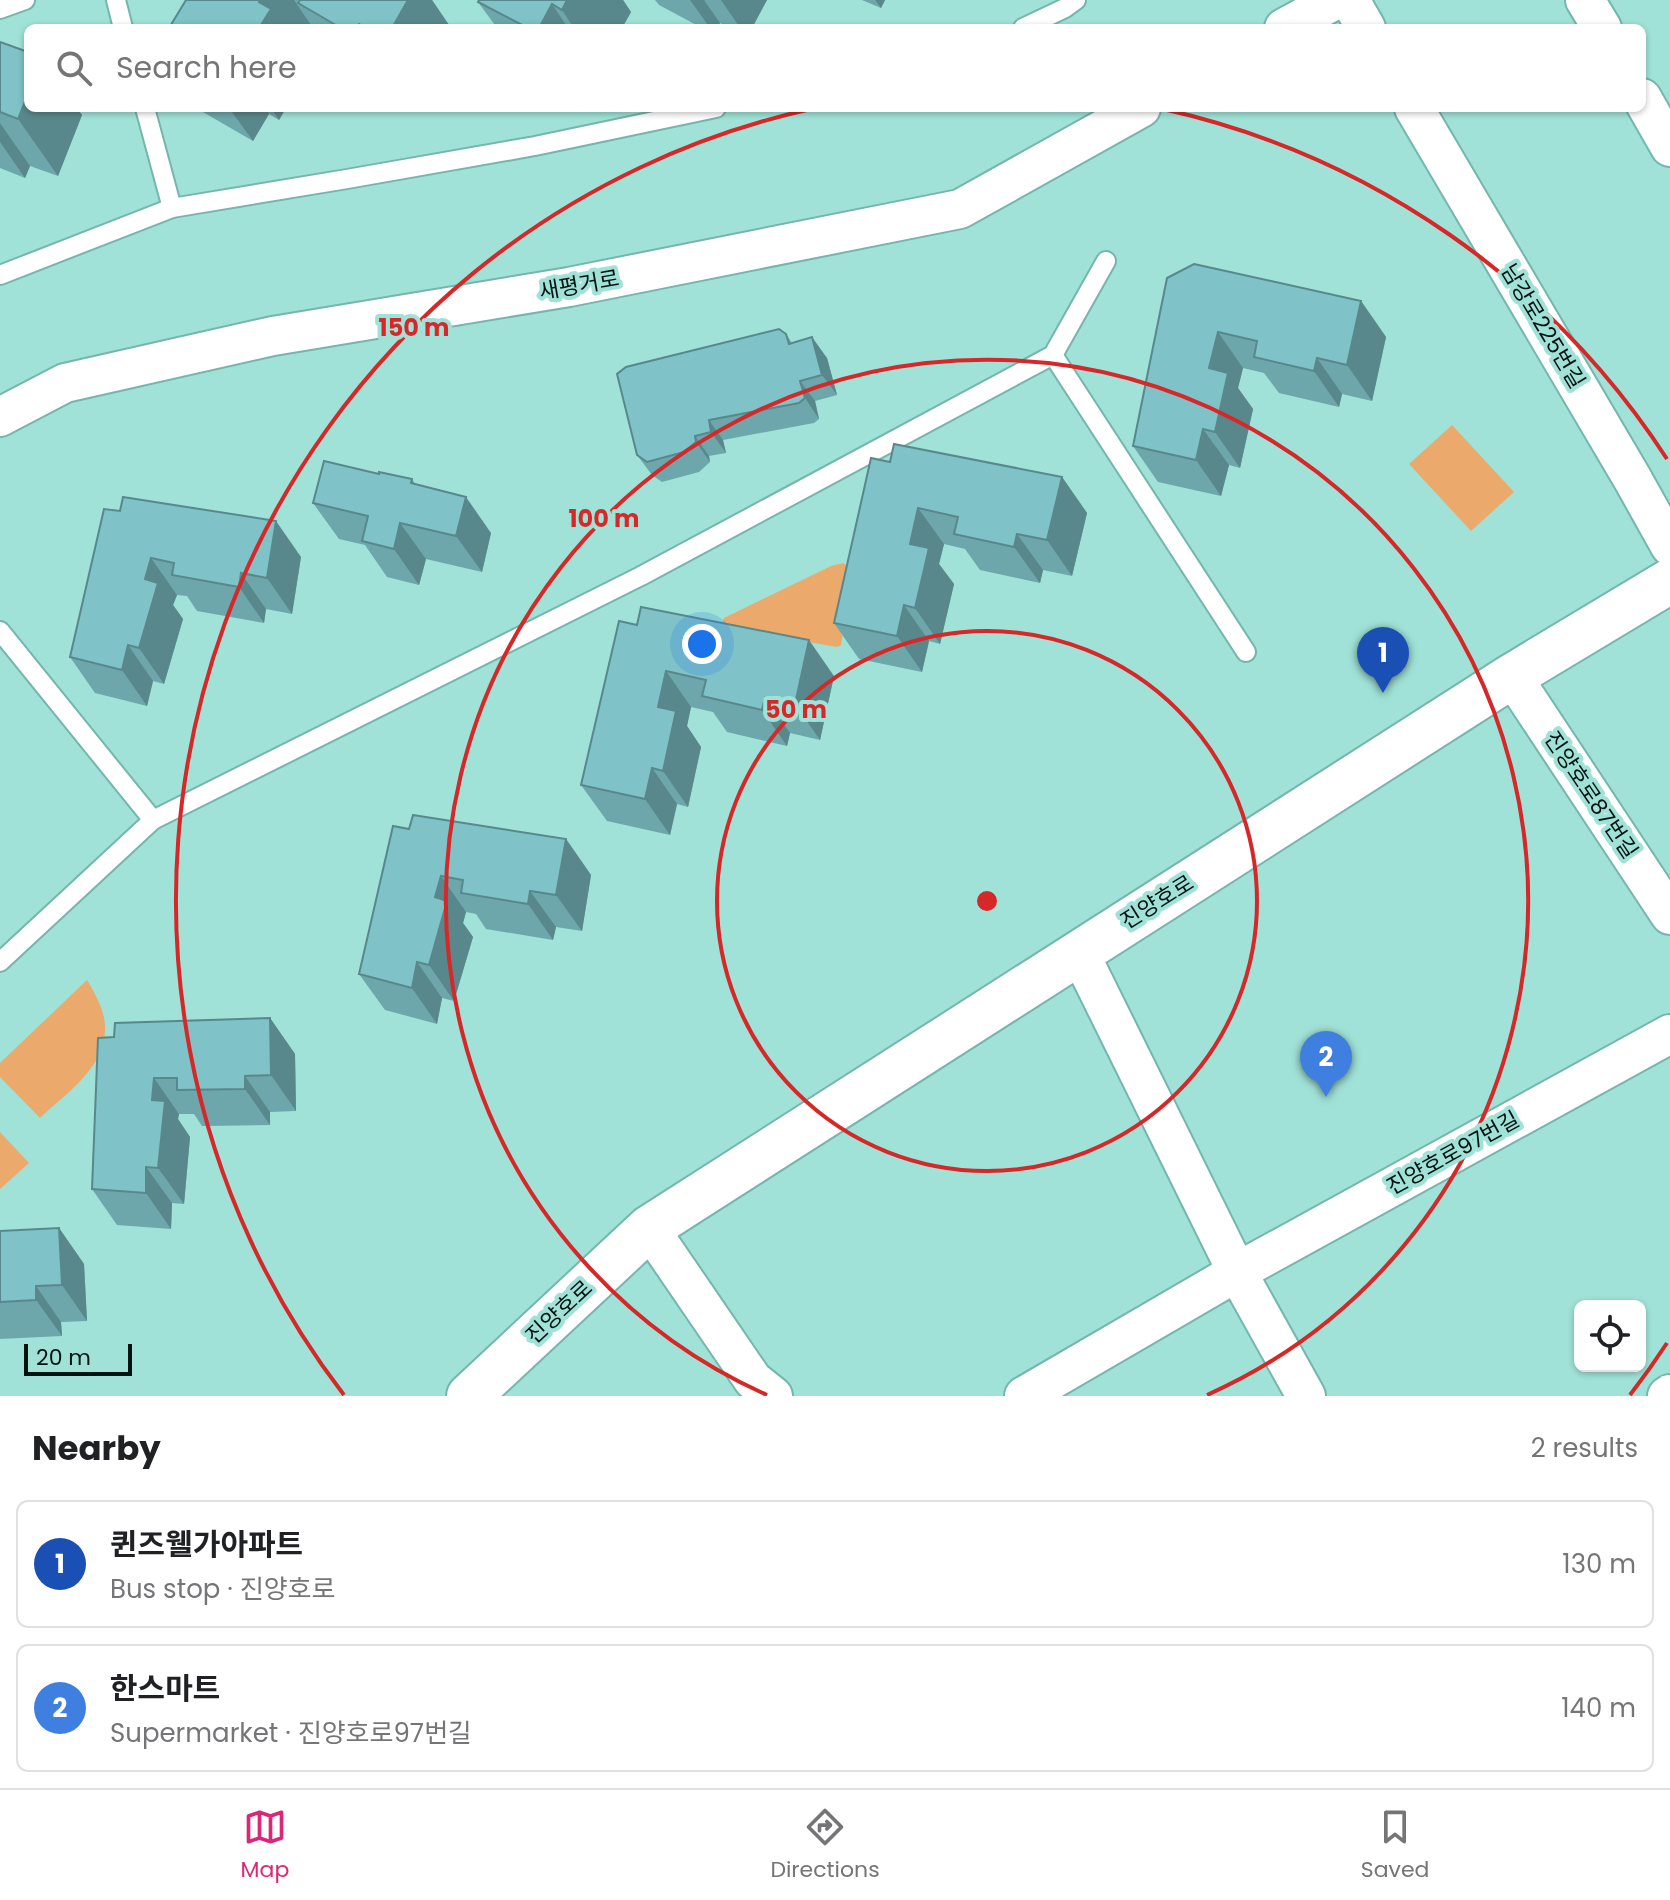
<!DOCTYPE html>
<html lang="en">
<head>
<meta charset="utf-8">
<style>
	:root { --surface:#fff; --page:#f2f2f2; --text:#202124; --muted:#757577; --line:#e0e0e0; --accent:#db2777 }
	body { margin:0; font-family:Poppins,"Noto Sans KR",sans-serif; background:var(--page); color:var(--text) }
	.controls { position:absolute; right:24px; bottom:24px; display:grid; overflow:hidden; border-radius:12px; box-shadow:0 2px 6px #0004 }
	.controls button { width:72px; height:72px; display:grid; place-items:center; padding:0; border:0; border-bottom:2px solid var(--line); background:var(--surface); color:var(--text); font:40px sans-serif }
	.scale { position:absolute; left:24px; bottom:20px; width:108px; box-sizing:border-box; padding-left:8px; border:4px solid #001310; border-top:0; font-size:22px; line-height:28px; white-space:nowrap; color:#001310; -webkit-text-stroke:6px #a0e2d7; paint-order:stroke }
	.you { position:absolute; left:702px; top:644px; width:28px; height:28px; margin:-20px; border:6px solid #fff; border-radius:50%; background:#1a73e8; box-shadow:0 0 0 12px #1a73e833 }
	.badge { display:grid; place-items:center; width:52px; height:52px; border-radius:50%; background:var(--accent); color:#fff; font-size:26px; font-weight:700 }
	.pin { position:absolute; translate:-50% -66px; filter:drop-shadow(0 2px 4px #0008) }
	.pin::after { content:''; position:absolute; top:42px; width:28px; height:24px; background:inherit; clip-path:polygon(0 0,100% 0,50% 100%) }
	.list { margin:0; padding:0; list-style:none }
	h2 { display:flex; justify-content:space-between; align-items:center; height:104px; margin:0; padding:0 32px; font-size:34px }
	h2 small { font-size:26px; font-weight:400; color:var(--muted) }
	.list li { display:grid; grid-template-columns:52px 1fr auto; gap:24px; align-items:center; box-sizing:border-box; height:128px; margin:0 16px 16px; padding:0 16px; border:2px solid var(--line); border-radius:12px }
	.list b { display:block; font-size:30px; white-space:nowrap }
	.list p { margin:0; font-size:26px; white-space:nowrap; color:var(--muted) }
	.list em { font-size:26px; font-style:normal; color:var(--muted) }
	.icon { flex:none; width:44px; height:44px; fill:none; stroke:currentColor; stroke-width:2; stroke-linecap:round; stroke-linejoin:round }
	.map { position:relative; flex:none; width:1670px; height:1396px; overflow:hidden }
	.search { position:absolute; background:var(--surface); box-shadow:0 2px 6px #0004; left:24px; right:24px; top:24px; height:88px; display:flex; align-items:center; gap:20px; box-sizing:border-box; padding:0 28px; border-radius:12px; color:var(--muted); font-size:30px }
	.sheet { height:392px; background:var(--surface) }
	nav { display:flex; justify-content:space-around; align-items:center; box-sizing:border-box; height:112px; border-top:2px solid var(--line); background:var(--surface); font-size:22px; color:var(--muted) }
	nav a { display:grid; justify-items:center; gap:4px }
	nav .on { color:var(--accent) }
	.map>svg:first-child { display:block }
	.green { fill:#ebaa6c }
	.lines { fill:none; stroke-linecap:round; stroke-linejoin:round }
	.lane-casing { stroke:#75b6ac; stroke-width:22 }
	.street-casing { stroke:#75b6ac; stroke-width:42 }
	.secondary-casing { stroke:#75b6ac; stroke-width:48 }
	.lane { stroke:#fff; stroke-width:18 }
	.street { stroke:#fff; stroke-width:38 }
	.secondary { stroke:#fff; stroke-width:44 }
	.wall { fill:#6da7ac }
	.shaded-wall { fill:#59888c }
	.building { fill:#7fc2c8; stroke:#59888c; stroke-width:2 }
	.ring { fill:none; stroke:#d62828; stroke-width:4 }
	.labels { text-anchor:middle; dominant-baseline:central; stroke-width:8; stroke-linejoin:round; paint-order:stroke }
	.street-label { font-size:22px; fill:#001310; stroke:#a0e2d7 }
	.centre { fill:#d62828; stroke:#a0e2d7; stroke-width:4 }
	.ring-label { font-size:24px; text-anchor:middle; font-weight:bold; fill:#d62828; stroke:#a0e2d7; stroke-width:8; stroke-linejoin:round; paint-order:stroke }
</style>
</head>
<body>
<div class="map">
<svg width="1670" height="1396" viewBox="0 0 1670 1396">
	<rect width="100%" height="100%" fill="#a0e2d7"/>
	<g class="green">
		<path d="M1452,425L1514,492L1471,531L1409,464Z"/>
		<path d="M843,563L851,569L853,577L841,645L837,647L724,627L722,623L724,618L831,566Z"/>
		<path d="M87,980C95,994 105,1010 105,1027C107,1067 65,1094 40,1118L0,1077V1063Z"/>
		<path d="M0,1132L29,1163L0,1189Z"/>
	</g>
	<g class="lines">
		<g class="lane-casing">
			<g id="lane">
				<path d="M116,0L123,28"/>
				<path d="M0,9L25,0"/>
				<path d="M1023,28L1065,8L1076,0"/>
				<path d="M145,108L172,208"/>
				<path d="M0,275L172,208L347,179L535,146L716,108"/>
				<path d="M1053,355L1246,652"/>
				<path d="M0,631L153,820L0,962"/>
				<path d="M153,820L641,576L1053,355L1106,261"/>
			</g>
		</g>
		<g class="street-casing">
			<g id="street">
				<path d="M1350,0L1366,28"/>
				<path d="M1585,0L1602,28"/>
				<path d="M1284,28L1335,0"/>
				<path d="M1642,98L1670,147"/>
				<path d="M1414,108L1632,478L1670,546"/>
				<path d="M0,417L65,383L273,336L569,287L960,209L1141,108"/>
				<path d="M1512,676L1670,915"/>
				<path d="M1079,952L1237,1272L1306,1396"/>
				<path d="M649,1228L753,1380L773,1396"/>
				<path d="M1024,1396L1237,1272L1670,1034"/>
				<path d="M1667,1396L1670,1394"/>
			</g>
		</g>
		<g class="secondary-casing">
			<path id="secondary" d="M469,1396L649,1228L1512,676L1670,581"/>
		</g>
		<use href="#lane" class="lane"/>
		<use href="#street" class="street"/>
		<use href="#secondary" class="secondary"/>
	</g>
	<g class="wall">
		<path d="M186,0H432L451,28H169Z"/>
		<path d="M623,0L631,12L622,28H497L478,2Z"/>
		<path d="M655,0H767L752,28H729L720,23L717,28H702L659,5Z"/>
		<path d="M862,0H885L881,8Z"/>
		<path d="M0,42L82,115L58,176L30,166L25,178L0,168Z"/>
		<path d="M196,108H286L279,120L269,114L253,141Z"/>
		<path d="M1167,278L1361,301L1386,337L1372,401L1342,394L1339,407L1279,393L1264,373L1243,368L1238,388L1253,409L1240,468L1229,465L1221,496L1158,482L1133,446Z"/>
		<path d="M786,334L792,343L827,358L837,395L815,401L819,419L814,423L723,440L726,453L709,456L710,462L699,472L662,482L652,475L637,455Z"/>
		<path d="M890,462L1062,477L1087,513L1072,576L1043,570L1040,583L980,570L965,549L944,544L939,564L954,584L940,644L929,641L922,672L859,659L834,623Z"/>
		<path d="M379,474L412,479L416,485L491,533L482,572L426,559L419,585L387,577L365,545L339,539L313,503Z"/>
		<path d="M104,509L301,557L292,614L266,609L264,623L197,611L187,596L177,595L173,605L183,619L164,684L153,681L147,706L95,693L70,657Z"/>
		<path d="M637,625L834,676L820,740L790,733L787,746L727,732L713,712L691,707L687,726L701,747L688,807L677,804L670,835L607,821L581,785Z"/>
		<path d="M409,829L566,839L591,875L582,931L556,927L553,940L486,929L476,914L466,912L463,923L473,937L454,1001L442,998L437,1024L385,1010L359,974Z"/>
		<path d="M270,1018L295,1054L296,1111L270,1112V1125L202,1126L194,1114H179L178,1119L190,1137L184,1204L172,1203L171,1229L117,1225L92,1189L114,1037Z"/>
		<path d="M59,1228L84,1264L87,1321L61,1322L62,1336L0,1339V1231Z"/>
	</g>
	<g class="shaded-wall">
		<path d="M260,0H294L313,28H259V2Z"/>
		<path d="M408,0H432L451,28H392Z"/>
		<path d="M567,0H623L631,12L622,28H574L562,10Z"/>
		<path d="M690,0H704L720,23L717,28H710Z"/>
		<path d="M721,0H767L752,28H740Z"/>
		<path d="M875,0H885L881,8Z"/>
		<path d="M552,4L568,28H539Z"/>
		<path d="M28,94V108H77L82,115L58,176L18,119Z"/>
		<path d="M229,108H265L269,114L253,141Z"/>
		<path d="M271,108H286L279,120Z"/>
		<path d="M0,123L30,166L25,178L0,142Z"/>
		<path d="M1361,301L1386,337L1372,401L1347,365Z"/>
		<path d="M1218,332L1243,368L1238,388L1253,409L1240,468L1215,432L1209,368Z"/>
		<path d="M812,337L827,358L837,395L822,375Z"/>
		<path d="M1317,358L1342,394L1339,407L1314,371Z"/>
		<path d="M800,381L815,401L819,419L805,398Z"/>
		<path d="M709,420L723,440L726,453L711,432Z"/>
		<path d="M1203,429L1229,465L1221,496L1196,460Z"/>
		<path d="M695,436L709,456L710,462L696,442Z"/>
		<path d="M1062,477L1087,513L1072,576L1047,540Z"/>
		<path d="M466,497L491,533L482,572L456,536Z"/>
		<path d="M918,508L944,544L939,564L954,584L940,644L915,608L910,544Z"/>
		<path d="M276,521L301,557L292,614L267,578Z"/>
		<path d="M400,523L426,559L419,585L394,549Z"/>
		<path d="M1017,534L1043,570L1040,583L1014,547Z"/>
		<path d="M151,558L177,595L173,605L183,619L164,684L139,648L145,579Z"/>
		<path d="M241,573L266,609L264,623L239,587Z"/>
		<path d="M904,605L929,641L922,672L897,636Z"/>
		<path d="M809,640L834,676L820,740L795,704Z"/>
		<path d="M128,645L153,681L147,706L122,670Z"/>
		<path d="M666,671L691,707L687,726L701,747L688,807L663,771L658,707Z"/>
		<path d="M765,697L790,733L787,746L762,710Z"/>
		<path d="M652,768L677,804L670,835L645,799Z"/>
		<path d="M566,839L591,875L582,931L556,895Z"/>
		<path d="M441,876L466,912L463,923L473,937L454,1001L429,965L435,897Z"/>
		<path d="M530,891L556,927L553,940L528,904Z"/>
		<path d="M417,962L442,998L437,1024L412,988Z"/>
		<path d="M270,1018L295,1054L296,1111L271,1075Z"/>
		<path d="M245,1076L270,1112V1125L245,1089Z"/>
		<path d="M154,1078L179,1114L178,1119L190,1137L184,1204L158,1168L152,1100Z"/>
		<path d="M146,1167L172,1203L171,1229L146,1193Z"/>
		<path d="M59,1228L84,1264L87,1321L62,1285Z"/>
		<path d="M36,1286L61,1322L62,1336L36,1300Z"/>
	</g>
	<g class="building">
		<path d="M186,0H260L259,2L271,9L259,28H169Z"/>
		<path d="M300,0H408L392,28H366L359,24L356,28H341L298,3Z"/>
		<path d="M479,0H567L562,10L552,4L539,28H528L478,2Z"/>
		<path d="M0,42L28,52V94L18,119L0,112Z"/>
		<path d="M1194,264L1361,301L1347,365L1317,358L1314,371L1254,357L1257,341L1218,332L1209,368L1228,373L1215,432L1203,429L1196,460L1133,446L1167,278Z"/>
		<path d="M779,329L786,334L789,344L812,337L822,375L800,381L805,398L799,403L709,420L711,432L695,436L696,442L684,452L647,462L637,455L617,374L626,367Z"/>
		<path d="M894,444L1062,477L1047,540L1017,534L1014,547L954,534L958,517L918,508L910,544L929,548L915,608L904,605L897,636L834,623L871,458L890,462Z"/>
		<path d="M324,461L379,474V472L412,479L411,483L466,497L456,536L400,523L394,549L362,541L368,516L313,503Z"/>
		<path d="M123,497L276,521L267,578L241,573L239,587L172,575L174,563L151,558L145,579L158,583L139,648L128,645L122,670L70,657L104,509L120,511Z"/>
		<path d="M641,607L809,640L795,704L765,697L762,710L702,696L706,680L666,671L658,707L676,711L663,771L652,768L645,799L581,785L619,621L637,625Z"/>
		<path d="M413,815L566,839L556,895L530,891L528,904L461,893L463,880L441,876L435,897L447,901L429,965L417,962L412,988L359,974L393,826L409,829Z"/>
		<path d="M270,1018L271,1075L245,1076V1089L177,1090V1078H154L152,1100L165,1101L158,1168L146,1167V1193L92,1189L98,1038L114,1037L115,1023Z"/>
		<path d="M59,1228L62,1285L36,1286V1300L0,1302V1231Z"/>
	</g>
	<g class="ring">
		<circle cx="987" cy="901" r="270"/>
		<path d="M767 1395A541 541 0 1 1 1207 1395"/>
		<path d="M1667 1343A811 811 0 0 1 1630 1395M344 1395A811 811 0 0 1 811 109M1163 109A811 811 0 0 1 1667 459"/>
	</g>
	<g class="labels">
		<g class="street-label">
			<text transform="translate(579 285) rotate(-10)">새평거로</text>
			<text transform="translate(1543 326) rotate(59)">남강로225번길</text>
			<text transform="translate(1591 795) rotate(56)">진양호로87번길</text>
			<text transform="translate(1157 902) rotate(-32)">진양호로</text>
			<text transform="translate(1453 1153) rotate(-29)">진양호로97번길</text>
			<text transform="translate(559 1312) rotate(-43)">진양호로</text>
		</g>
	</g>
	<circle cx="987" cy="901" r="12" class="centre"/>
	<g class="ring-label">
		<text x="414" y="336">150 m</text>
		<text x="604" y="527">100 m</text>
		<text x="796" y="718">50 m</text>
	</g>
</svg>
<div class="controls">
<button><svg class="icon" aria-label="locate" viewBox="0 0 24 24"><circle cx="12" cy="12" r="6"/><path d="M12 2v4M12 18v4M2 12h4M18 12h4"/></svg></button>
</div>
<div class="scale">20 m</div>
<div class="you"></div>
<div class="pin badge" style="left:1383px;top:693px;background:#1a4fb4">1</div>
<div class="pin badge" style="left:1326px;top:1097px;background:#3f7fe0">2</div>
<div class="search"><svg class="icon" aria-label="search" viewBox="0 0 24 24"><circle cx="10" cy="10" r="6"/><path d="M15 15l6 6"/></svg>Search here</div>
</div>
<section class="sheet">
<h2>Nearby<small>2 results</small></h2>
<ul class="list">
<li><span class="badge" style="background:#1a4fb4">1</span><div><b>퀸즈웰가아파트</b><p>Bus stop · 진양호로</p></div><em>130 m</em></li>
<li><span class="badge" style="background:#3f7fe0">2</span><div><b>한스마트</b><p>Supermarket · 진양호로97번길</p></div><em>140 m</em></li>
</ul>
</section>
<nav>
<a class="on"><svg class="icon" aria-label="map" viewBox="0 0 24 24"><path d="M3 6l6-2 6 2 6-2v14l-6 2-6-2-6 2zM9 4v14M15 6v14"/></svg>Map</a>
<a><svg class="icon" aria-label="directions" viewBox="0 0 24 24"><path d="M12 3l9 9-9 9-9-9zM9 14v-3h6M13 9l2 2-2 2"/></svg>Directions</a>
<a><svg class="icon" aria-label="saved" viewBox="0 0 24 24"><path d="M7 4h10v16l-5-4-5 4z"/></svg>Saved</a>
</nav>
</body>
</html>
